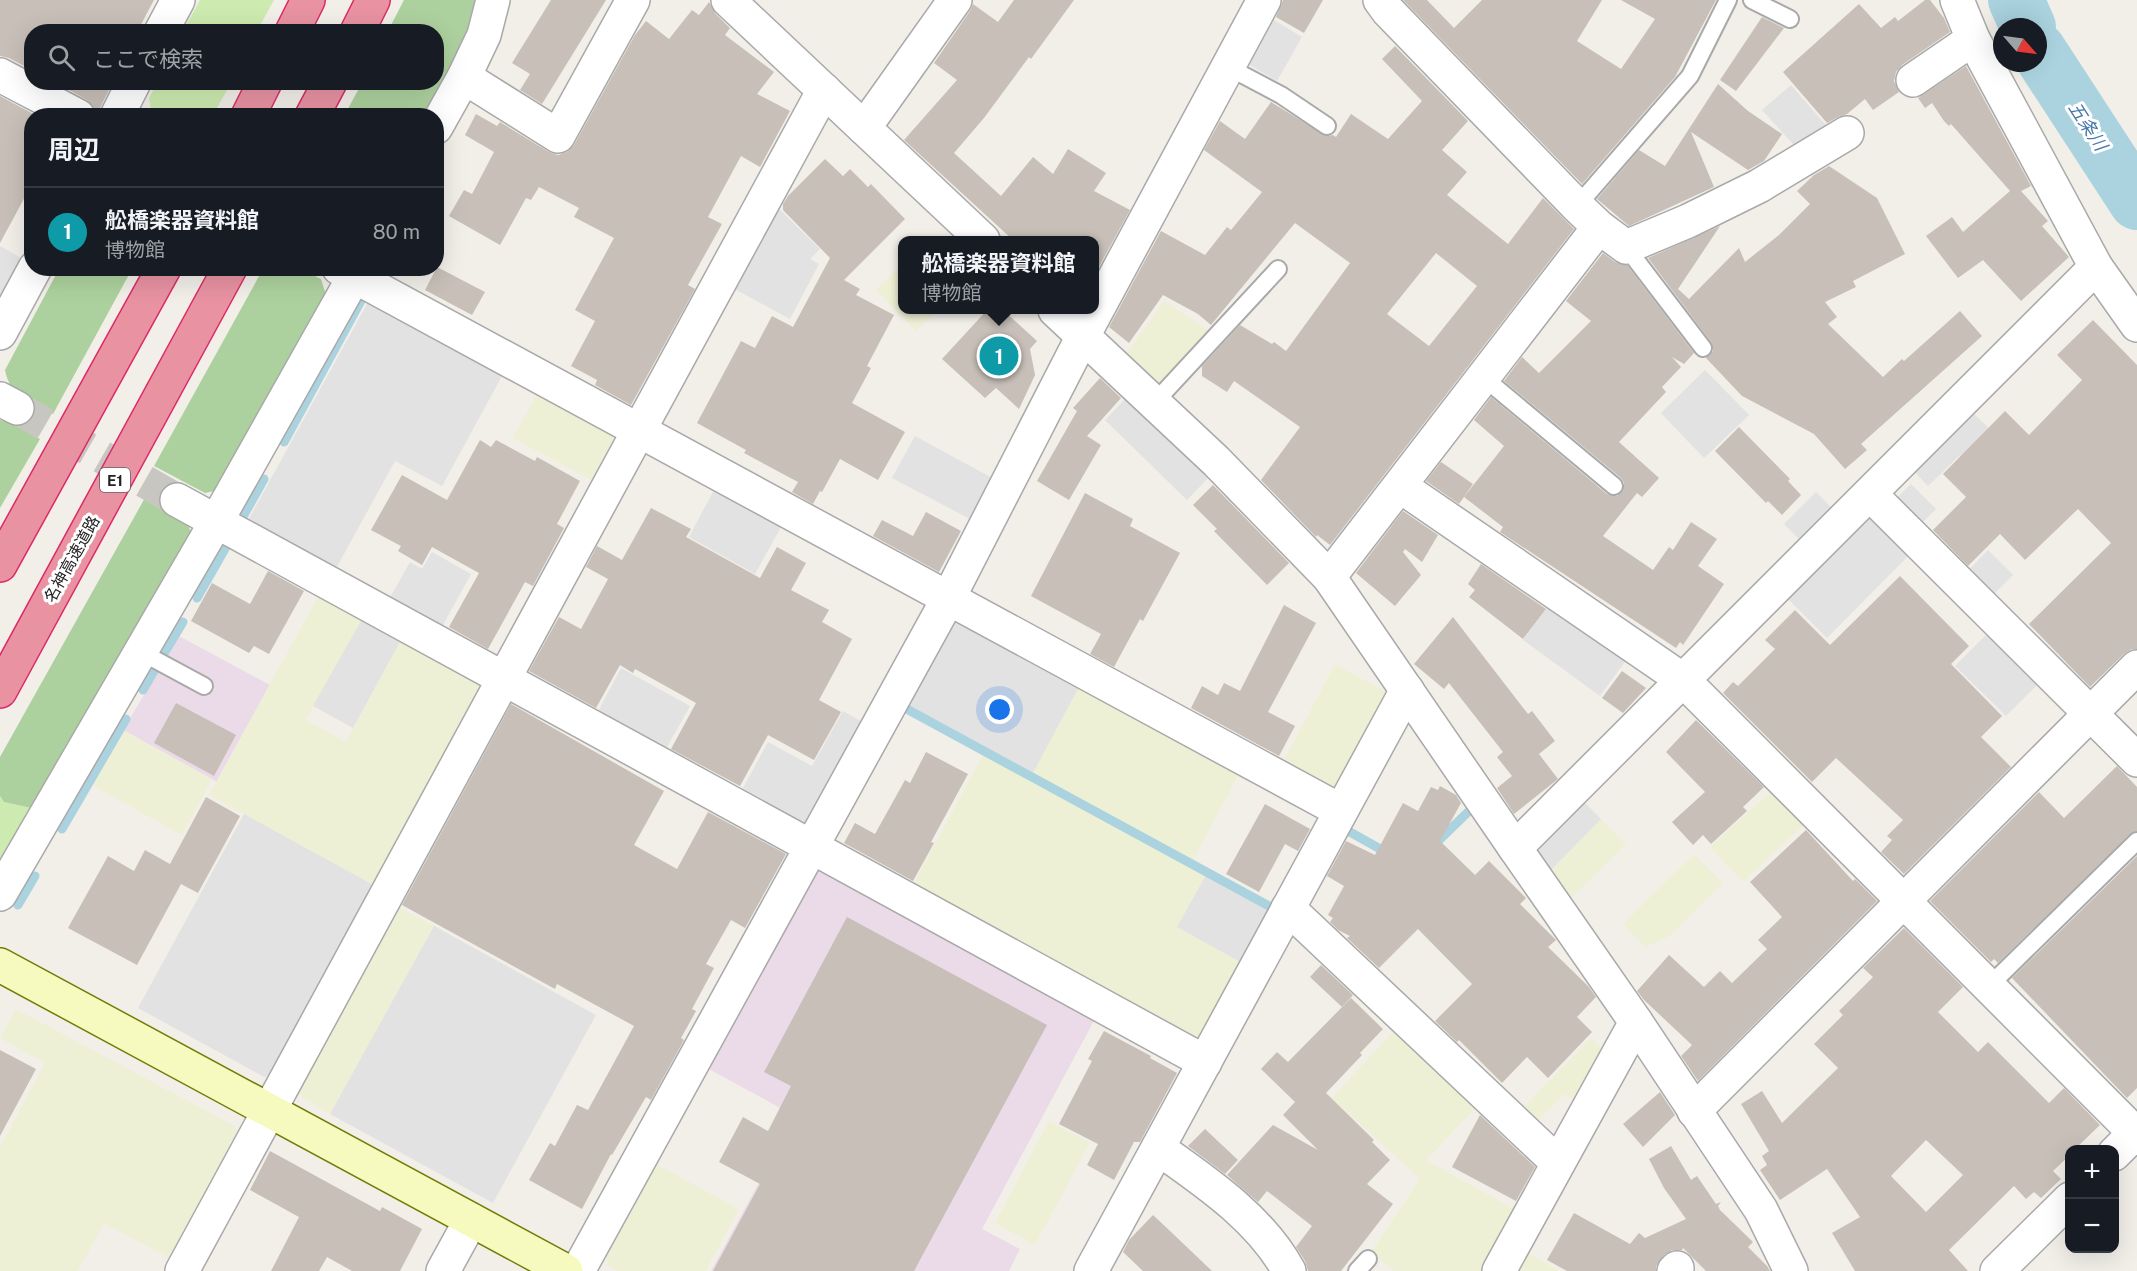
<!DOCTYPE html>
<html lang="ja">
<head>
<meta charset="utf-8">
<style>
	:root { --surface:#171b24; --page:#20242c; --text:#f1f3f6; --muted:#9ea1a6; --line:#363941; --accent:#d40000 }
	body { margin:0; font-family:"Public Sans","Noto Sans JP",sans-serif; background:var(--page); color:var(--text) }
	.controls { position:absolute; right:18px; bottom:18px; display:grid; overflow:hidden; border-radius:12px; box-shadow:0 6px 24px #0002 }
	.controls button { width:54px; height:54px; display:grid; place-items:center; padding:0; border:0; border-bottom:2px solid var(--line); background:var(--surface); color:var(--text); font:30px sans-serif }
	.compass { position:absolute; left:1993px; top:18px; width:54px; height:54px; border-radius:50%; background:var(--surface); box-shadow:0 6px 24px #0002; rotate:118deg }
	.you { position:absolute; left:1000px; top:710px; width:21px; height:21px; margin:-15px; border:4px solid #fff; border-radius:50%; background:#1a73e8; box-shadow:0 0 0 9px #1a73e833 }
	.badge { display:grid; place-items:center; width:39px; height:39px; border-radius:50%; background:var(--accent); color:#fff; font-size:20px; font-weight:700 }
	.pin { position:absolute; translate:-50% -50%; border:3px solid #fff; box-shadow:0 2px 6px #0006 }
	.popup { position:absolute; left:898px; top:236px; width:201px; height:78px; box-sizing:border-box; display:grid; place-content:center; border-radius:12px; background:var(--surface); filter:drop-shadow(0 2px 4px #0005); font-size:20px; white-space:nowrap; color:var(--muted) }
	.popup b { font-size:22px; color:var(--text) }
	.popup::after { content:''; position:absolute; left:50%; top:100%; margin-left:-12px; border:12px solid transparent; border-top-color:var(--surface) }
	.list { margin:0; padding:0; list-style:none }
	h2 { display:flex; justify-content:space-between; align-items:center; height:78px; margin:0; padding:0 24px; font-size:26px }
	h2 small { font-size:20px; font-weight:400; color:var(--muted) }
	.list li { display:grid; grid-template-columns:39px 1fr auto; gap:18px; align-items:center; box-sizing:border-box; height:90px; padding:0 24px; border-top:2px solid var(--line) }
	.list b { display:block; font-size:22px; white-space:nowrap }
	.list p { margin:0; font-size:20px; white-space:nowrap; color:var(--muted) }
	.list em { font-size:20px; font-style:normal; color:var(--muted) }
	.icon { flex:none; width:33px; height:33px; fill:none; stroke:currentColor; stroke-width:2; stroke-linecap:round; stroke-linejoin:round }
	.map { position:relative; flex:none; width:2137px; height:1271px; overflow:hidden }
	.search { position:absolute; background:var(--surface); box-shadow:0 6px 24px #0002; left:24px; top:24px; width:420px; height:66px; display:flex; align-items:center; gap:15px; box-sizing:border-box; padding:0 21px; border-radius:24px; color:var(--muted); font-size:22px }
	.panel { position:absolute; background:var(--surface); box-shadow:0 6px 24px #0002; left:24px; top:108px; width:420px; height:168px; border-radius:24px }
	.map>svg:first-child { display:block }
	.industrial { fill:#ebdbe8 }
	.farmland { fill:#eef0d5 }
	.grass { fill:#cdebb0 }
	.forest { fill:#add19e }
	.parking { fill:#e2e2e2 }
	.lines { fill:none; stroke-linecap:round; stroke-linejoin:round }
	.stream { stroke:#aad3df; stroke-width:9 }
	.river { stroke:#aad3df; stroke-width:56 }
	.building { fill:#c7bfb8; fill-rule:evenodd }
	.street-tunnel { stroke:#c8c6c1; stroke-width:33; stroke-dasharray:33 16; stroke-linecap:butt }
	.lane-casing { stroke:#a9a9a9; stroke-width:20 }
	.street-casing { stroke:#a9a9a9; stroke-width:36 }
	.secondary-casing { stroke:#707d05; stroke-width:36 }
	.highway-casing { stroke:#dc2a67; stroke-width:36 }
	.lane { stroke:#fff; stroke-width:16 }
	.street { stroke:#fff; stroke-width:33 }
	.secondary { stroke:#f7fabf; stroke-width:33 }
	.highway { stroke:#e892a2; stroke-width:33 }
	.labels { text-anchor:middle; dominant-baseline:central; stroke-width:6; stroke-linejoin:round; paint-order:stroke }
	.shield { fill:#fff; stroke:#646464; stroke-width:1.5 }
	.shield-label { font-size:15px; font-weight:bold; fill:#222 }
	.street-label { font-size:16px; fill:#222; stroke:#fff }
	.water-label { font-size:18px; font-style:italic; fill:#4a7aab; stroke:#fff }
</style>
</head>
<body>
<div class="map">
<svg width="2137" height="1271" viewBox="0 0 2137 1271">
	<rect width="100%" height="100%" fill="#f2efe9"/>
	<g class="industrial">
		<path d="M179,636L270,685L217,782L123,730Z"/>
		<path d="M818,869L1095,1019L982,1229L1020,1249L1009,1271H711L795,1116L705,1067L811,872Z"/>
	</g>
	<g class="farmland">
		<path d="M903,263V310H938L916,331L876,290Z"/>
		<path d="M1164,301L1212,333L1162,386L1127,353Z"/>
		<path d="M537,394L615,436L591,480L513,438Z"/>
		<path d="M319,595L362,619L306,720L346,742L401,640L481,684L484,692L377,887L209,795Z"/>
		<path d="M1335,664L1390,694L1340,788L1323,792L1280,768Z"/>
		<path d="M1079,687L1239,774L1193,860L1033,773Z"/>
		<path d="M123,730L212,779L182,835L92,785Z"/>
		<path d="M983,755L1206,875L1178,927L1242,963L1197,1046L910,890Z"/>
		<path d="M1770,792L1804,825L1743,882L1710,847Z"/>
		<path d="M1601,819L1626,845L1569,900L1550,871Z"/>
		<path d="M1694,854L1723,883L1669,936L1646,947L1623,924Z"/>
		<path d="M393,904L434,926L330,1114L301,1097L295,1083Z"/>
		<path d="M16,1009L235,1126L238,1137L173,1260L104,1223L78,1271H0V1147L45,1063L0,1038Z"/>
		<path d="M1400,1024L1482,1101L1426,1160L1521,1213L1489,1271H1394L1371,1252L1420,1179L1332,1098Z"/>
		<path d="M1591,1038L1607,1054L1580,1104L1564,1094L1537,1122L1523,1108Z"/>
		<path d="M1049,1121L1090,1143L1035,1245L995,1223Z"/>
		<path d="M654,1163L739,1209L706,1271H619L609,1266L605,1252Z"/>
		<path d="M1523,1251L1560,1271H1512Z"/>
	</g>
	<g class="grass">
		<path d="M200,0H274L257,31H183Z"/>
		<path d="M157,83V82L231,83L213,115H152L149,98Z"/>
		<path d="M0,796L4,802L36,809L0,871Z"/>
	</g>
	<g class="forest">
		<path d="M404,0H475L471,27L425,115L344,116L362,83L436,82V32L388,31Z"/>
		<path d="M59,269H132L53,414C31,402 10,397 5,370Z"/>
		<path d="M263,269H301L321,279L326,295L219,490L205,493L154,466Z"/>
		<path d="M0,420L8,421L40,439L0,508Z"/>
		<path d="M146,496C168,508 194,514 191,543L36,809L4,802L0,796V757Z"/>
	</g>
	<g class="parking">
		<path d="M1267,16L1302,37L1277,81L1241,60Z"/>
		<path d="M1791,85L1832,132L1801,153L1762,110Z"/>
		<path d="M773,203L820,249L810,259L819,264L790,319L729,286Z"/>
		<path d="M0,246L23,259L0,301Z"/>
		<path d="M368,302L502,376L442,486L395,461L333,574L245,526Z"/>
		<path d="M1705,370L1749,415L1704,458L1661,413Z"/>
		<path d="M1127,397L1209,477L1187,500L1105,420Z"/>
		<path d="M1971,411L2003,442L1975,470L1960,455L1928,486L1912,469Z"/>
		<path d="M915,436L994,479L972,520L892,478Z"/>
		<path d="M1911,484L1936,509L1919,526L1894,501Z"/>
		<path d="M714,490L781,527L755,574L689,537Z"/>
		<path d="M1816,492L1833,509L1801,541L1784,524Z"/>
		<path d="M1866,517H1876L1911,553L1827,638L1786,597Z"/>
		<path d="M1988,550L2013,575L1992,596L1967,572Z"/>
		<path d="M432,552L471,574L438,634L386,605L410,562L422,569Z"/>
		<path d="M1554,599L1632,652L1600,696L1523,640Z"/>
		<path d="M362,619L401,640L353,728L313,706Z"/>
		<path d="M954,619L1079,687L1033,773L907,705Z"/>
		<path d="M1989,632L2040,682L2006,716L1955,666Z"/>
		<path d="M621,668L690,706L662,756L594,719Z"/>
		<path d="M843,711L864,723L805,830L737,799L768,742L812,766Z"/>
		<path d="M1581,799L1601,819L1550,871L1538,855L1542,837Z"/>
		<path d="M244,814L377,887L275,1073L264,1077L138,1008Z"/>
		<path d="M1206,875L1271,911L1242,963L1177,927Z"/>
		<path d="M434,926L596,1015L493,1203L330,1114Z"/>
	</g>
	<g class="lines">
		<g class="stream">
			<path d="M284,442L363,297"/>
			<path d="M240,522L264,479"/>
			<path d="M197,598L226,547"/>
			<path d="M165,652L183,622"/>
			<path d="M143,690L154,671"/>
			<path d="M903,707L1269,906"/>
			<path d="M62,829L126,719"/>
			<path d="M1350,832L1389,854"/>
			<path d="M1433,846L1468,812"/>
			<path d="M18,905L35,876"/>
		</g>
		<g class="river">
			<path d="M2016,0L2028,27"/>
			<path d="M2038,50L2137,202"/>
		</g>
	</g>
	<g class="building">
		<path d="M0,0H154L137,32H32V70L9,58L0,56Z"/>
		<path d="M551,0H606L542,104L520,90L530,74L512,63Z"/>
		<path d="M1014,0H1074L1031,59L1029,57L984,118L954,153L1001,196L1033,157L1053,174L1068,149L1106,173L1094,191L1130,210L1095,274V240H1013L904,140L957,80L934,63L970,11L973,4L998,22Z"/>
		<path d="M1283,0H1323L1304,33L1276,17Z"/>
		<path d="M1403,0H1427L1454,28L1482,0H1602L1577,41L1621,69L1655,19L1621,0H1716L1675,77L1582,184Z"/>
		<path d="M1925,0H1930L1944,18L1950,32L1902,65L1896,72L1894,81L1899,92L1873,110L1865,99L1847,114L1838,117L1827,123L1783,72L1859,4L1881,28L1895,17L1898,21Z"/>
		<path d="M709,2L715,13L730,28L725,35L774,72L757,94L790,111L760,167L741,156L708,217L722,224L688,285L695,289L631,405L595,385L597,380L571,366L595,321L575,310L614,238L574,217L579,208L539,187L531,200L526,198L500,245L449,216L464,190L472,194L494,152L465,135L476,114L497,126L500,122L549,152L558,155L567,152L574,145L635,35L646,21L669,39L692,10L699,15Z"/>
		<path d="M1762,17L1784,28L1736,91L1720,80Z"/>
		<path d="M1395,46L1468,121L1442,150L1467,172L1447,195L1508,244L1543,198L1574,229L1330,545L1317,535L1316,537L1261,480L1300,427L1234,381L1227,392L1202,376V366L1240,325L1272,344L1274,342L1286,351L1350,263L1295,223L1211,325L1198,314L1163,295L1129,343L1109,327L1161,231L1205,255L1227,227L1231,230L1262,192L1204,150L1220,121L1245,139L1271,102L1326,136L1333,135L1336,137L1351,114L1388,139L1422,101L1382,59ZM1436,253L1477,286L1429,346L1387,314Z"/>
		<path d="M1966,66L2031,186L2021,191L2048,221L2042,226L2069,257L2021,301L1983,260L1958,278L1926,236L1952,217L1963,232L2010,191L1951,124L1949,126L1944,121L1932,103L1925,108L1918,98Z"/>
		<path d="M55,82H113L100,108L99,116H97L93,106L87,100Z"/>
		<path d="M1718,84L1748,111L1782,134L1764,161L1748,170L1691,132L1714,187L1629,226L1597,199L1639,150L1665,166Z"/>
		<path d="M0,96L37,116H32V184L0,243Z"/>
		<path d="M825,159L843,176L850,169L868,187L871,184L905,219L844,280L860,289L856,295L894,315L867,366L871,368L852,403L905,432L878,480L840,459L822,492L820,491L813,504L792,492L798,482L744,453L746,450L697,423L741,341L755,348L772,316L793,327L830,258L783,210V204L788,196Z"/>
		<path d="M1829,166L1877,198L1905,254L1853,281L1856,287L1825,302L1837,317L1828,324L1883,377L1902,359L1904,361L1960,311L1982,336L1861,444L1867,450L1845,469L1814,434L1742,396L1706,358L1713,351L1711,342L1648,258L1720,226L1678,289L1689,299L1739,248L1745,262L1779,235L1810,204L1797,191L1814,175Z"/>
		<path d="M1603,253L1615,262L1627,265L1694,353L1684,364L1672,357L1681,367L1662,387L1666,392L1619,442L1659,478L1642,497L1637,493L1603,536L1653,570L1669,547L1673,550L1691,522L1717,539L1698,566L1724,584L1683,645L1680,642L1676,648L1500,532L1503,527L1464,497L1504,446L1474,420L1491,397L1607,494L1617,496L1622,492L1624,483L1621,478L1504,381L1522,357L1539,373L1591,321L1566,301Z"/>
		<path d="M437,267L485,292L472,315L425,290Z"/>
		<path d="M988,309H1002L1037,341L1030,349L1035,375L1019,409L996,388L985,398L942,359Z"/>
		<path d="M2093,320L2137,365V649H2132L2124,654L2090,687L2029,624L2111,543L2078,509L2025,560L2000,534L1968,566L1933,530L1966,497L1943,474L2005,411L2029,435L2082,380L2057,355Z"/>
		<path d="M1100,378L1121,398L1087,436L1101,445L1069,500L1037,481L1077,411L1073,408Z"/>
		<path d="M1739,427L1790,479L1788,481L1801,495L1782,515L1768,501L1766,503L1715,451Z"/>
		<path d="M480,440L491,447L496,440L535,461L537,457L580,481L557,524L564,528L533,586L525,582L488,649L449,627L479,573L432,547L422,565L398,551L401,546L371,530L402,475L447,500Z"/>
		<path d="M1441,462L1473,484L1459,504L1426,481Z"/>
		<path d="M1213,485L1289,563L1267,585L1214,531L1217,529L1193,505Z"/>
		<path d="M1085,493L1133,519L1130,526L1180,553L1143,621L1140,619L1114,667L1090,654L1101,634L1031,596Z"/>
		<path d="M651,508L691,529L686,537L760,578L777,547L806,563L791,590L829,610L822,622L852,639L819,700L841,712L814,760L768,735L740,786L671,749L696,703L635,669L633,673L620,665L596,708L529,671L559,617L581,629L608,579L586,567L597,546L622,560Z"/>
		<path d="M1403,511L1438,535L1422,562L1405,549L1403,552L1421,575L1395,606L1356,573Z"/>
		<path d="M926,512L961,531L939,572L873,536L882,520L913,536Z"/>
		<path d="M1481,564L1546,609L1523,639L1469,597L1475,590L1468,584Z"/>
		<path d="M268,571L304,591L269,654L254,646L249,653L191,621L212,583L250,604Z"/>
		<path d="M1900,576L1969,646L1951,664L2002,716L1981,737L2011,767L1904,874L1881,852L1892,840L1887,836L1903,820L1836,758L1812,782L1723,693L1733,682L1738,686L1775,649L1765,640L1795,610L1830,645Z"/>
		<path d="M1284,605L1316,623L1268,712L1295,726L1279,756L1191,708L1202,686L1218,695L1224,683L1240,691Z"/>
		<path d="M1453,617L1528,714L1532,711L1555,741L1539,754L1558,779L1514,814L1497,788L1512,776L1497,757L1503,752L1449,683L1444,689L1414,664Z"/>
		<path d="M1622,671L1646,688L1623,713L1602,698Z"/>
		<path d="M176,703L236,735L214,776L154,743Z"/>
		<path d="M511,704L664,791L634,845L677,869L708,812L786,854L745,928L731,920L706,964L714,968L692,1009L696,1011L681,1038L684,1040L651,1100L646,1097L612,1155L611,1154L582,1209L529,1180L550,1143L555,1146L577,1105L588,1110L634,1026L557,984L555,989L402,905Z"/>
		<path d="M1696,720L1764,787L1743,807L1747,811L1711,844L1703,835L1693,845L1672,822L1705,792L1666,752Z"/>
		<path d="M926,752L968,774L931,842L934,843L913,881L844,843L855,823L875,834L905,780L910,783Z"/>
		<path d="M2117,766L2137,787V831L2130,834L1998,963L1994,959L1991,962L1930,901L2039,792L2064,818Z"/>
		<path d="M1440,786L1456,795L1461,803L1440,841L1475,875L1489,861L1526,898L1520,904L1556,940L1548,947L1589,987L1596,997L1577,1017L1592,1032L1548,1078L1527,1057L1502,1083L1459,1040L1457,1042L1435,1021L1472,984L1418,929L1379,968L1347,938L1350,936L1338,930L1330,922L1333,918L1328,915L1344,886L1327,876L1346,841L1375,855L1403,803L1418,811L1431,787L1438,790Z"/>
		<path d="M206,797L240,816L198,893L181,884L137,965L68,928L108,856L134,871L145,850L170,864Z"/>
		<path d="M1265,804L1310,829L1298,851L1285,844L1259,892L1226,874Z"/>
		<path d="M1806,830L1853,881L1855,879L1877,901L1698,1081L1681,1056L1692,1045L1644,1000L1637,991L1669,955L1704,987L1720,971L1732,983L1767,949L1758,940L1782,917L1750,882Z"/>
		<path d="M2137,856V1088L2127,1098L2012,978Z"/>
		<path d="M847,917L1047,1025L914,1271H713L760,1184L719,1162L743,1117L768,1131L791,1086L764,1072Z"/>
		<path d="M1904,928L1963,987L1938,1012L1978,1052L1988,1042L2049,1103L2064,1088L2100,1125L2075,1149H2070V1155L2053,1171L2061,1179L2041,1198L2034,1192L2026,1199L2014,1186L1949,1250L1968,1271H1855L1832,1233L1860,1217L1827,1169L1780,1200L1760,1170L1767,1165L1762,1156L1769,1151L1741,1104L1762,1091L1782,1123L1838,1068L1814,1044L1843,1015L1839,1011L1873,977L1863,968ZM1926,1140L1963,1175L1926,1212L1891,1176Z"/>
		<path d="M1321,965L1353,995L1342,1007L1310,977Z"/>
		<path d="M1351,998L1383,1029L1360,1053L1362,1055L1326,1093L1374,1140L1372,1142L1390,1160L1367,1184L1393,1204L1341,1271H1308L1305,1261L1296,1247L1312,1226L1267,1191L1258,1202L1227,1175L1273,1125L1318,1150L1283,1115L1295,1102L1261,1069L1277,1052L1288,1062Z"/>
		<path d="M1104,1031L1151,1056L1150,1058L1177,1073L1140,1142H1134L1114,1180L1087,1165L1098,1144L1059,1124L1092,1061L1088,1059Z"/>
		<path d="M0,1050L36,1069L0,1136Z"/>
		<path d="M1660,1092L1675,1115L1643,1147L1623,1124Z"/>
		<path d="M1480,1115L1535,1167L1516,1201L1452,1167Z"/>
		<path d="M1205,1129L1238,1160L1225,1174L1188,1146Z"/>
		<path d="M1671,1146L1691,1180L1697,1176L1716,1204L1721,1202L1718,1206L1720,1210L1753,1242L1748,1247L1767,1266L1770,1271H1706L1683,1248L1682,1250H1672L1664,1255L1656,1266V1271H1567L1547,1260L1574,1213L1630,1244L1639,1233L1645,1238L1686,1219L1664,1188L1649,1159Z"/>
		<path d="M270,1151L380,1211L382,1207L422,1229L400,1271H352L327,1257L319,1271H271L299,1217L250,1190Z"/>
		<path d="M1153,1215L1170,1231L1212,1271H1143L1123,1252L1129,1240Z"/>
	</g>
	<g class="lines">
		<path class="street-tunnel" d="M17,408L177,500"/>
		<g class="lane-casing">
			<g id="lane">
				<path d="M1752,0L1790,19"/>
				<path d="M1228,67L1281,95L1327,126"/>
				<path d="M1577,206L1690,76L1728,0"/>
				<path d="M1626,247L1703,348"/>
				<path d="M1483,377L1614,486"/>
				<path d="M1154,403L1278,269"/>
				<path d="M141,652L204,686"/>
				<path d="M1989,986L2137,841"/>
				<path d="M1357,1271L1368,1259"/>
			</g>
		</g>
		<g class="street-casing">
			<g id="street">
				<path d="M728,0L983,240"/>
				<path d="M1380,0L1388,11L1577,206L1599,227L1626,247L1688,221L1759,186L1847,133"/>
				<path d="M1957,0L1973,39L2096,267L2137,325"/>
				<path d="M161,32L178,0"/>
				<path d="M0,75L78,116"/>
				<path d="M464,77L558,136L633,0"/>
				<path d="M1913,80L1973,39"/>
				<path d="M117,116L134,82"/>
				<path d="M436,127L464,77L484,35L493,0"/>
				<path d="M864,128L955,0"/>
				<path d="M339,268L1341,811"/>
				<path d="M1055,310L1216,461L1329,577L1515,848L1636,1022L1761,1210L1791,1271"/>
				<path d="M0,333L35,268"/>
				<path d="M0,399L17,408"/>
				<path d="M1400,486L1683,680L2137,1135"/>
				<path d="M1870,494L2137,760"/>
				<path d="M177,500L1205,1062"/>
				<path d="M1329,577L1599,227"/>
				<path d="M1515,848L2096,267"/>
				<path d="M0,894L216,522L359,268"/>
				<path d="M1288,908L1558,1163"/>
				<path d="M1694,1111L2137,667"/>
				<path d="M1158,1148C1206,1182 1260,1218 1289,1271"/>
				<path d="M2114,1154L2137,1131"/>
				<path d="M182,1271L824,90"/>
				<path d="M443,1271L471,1220"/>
				<path d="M578,1271L948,599L1083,336L1264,0"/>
				<path d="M1091,1271L1407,690"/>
				<path d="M1499,1271L1636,1022"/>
				<path d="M1674,1271L1677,1268"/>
				<path d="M1997,1271L2070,1199"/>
			</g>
		</g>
		<g class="secondary-casing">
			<path id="secondary" d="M0,965L566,1271"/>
		</g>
		<g class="highway-casing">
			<g id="highway">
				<path d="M292,32L308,0"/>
				<path d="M357,32L373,0"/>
				<path d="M248,116L265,82"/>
				<path d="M312,116L330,82"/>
				<path d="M0,565L164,268"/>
				<path d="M0,691L230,268"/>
			</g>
		</g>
		<use href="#lane" class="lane"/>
		<use href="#street" class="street"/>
		<use href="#secondary" class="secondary"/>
		<use href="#highway" class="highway"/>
	</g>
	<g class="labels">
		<rect class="shield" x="100" y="468" width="30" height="24" rx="4.5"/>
		<g class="shield-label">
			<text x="115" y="480">E1</text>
		</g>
		<g class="street-label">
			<text transform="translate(72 559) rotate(-61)">名神高速道路</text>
		</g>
		<g class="water-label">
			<text transform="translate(2088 126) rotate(57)">五条川</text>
		</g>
	</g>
</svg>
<div class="controls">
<button>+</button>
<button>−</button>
</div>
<svg class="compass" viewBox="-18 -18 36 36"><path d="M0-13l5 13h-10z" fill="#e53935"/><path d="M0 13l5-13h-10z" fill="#9ea1a6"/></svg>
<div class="you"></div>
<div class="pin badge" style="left:999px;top:356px;background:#0f9aa8">1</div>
<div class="popup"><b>舩橋楽器資料館</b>博物館</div>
<div class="search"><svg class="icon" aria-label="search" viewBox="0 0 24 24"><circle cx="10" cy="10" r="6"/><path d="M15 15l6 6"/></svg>ここで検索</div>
<section class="panel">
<h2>周辺<small></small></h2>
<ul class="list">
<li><span class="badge" style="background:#0f9aa8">1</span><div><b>舩橋楽器資料館</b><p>博物館</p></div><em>80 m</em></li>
</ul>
</section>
</div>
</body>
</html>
